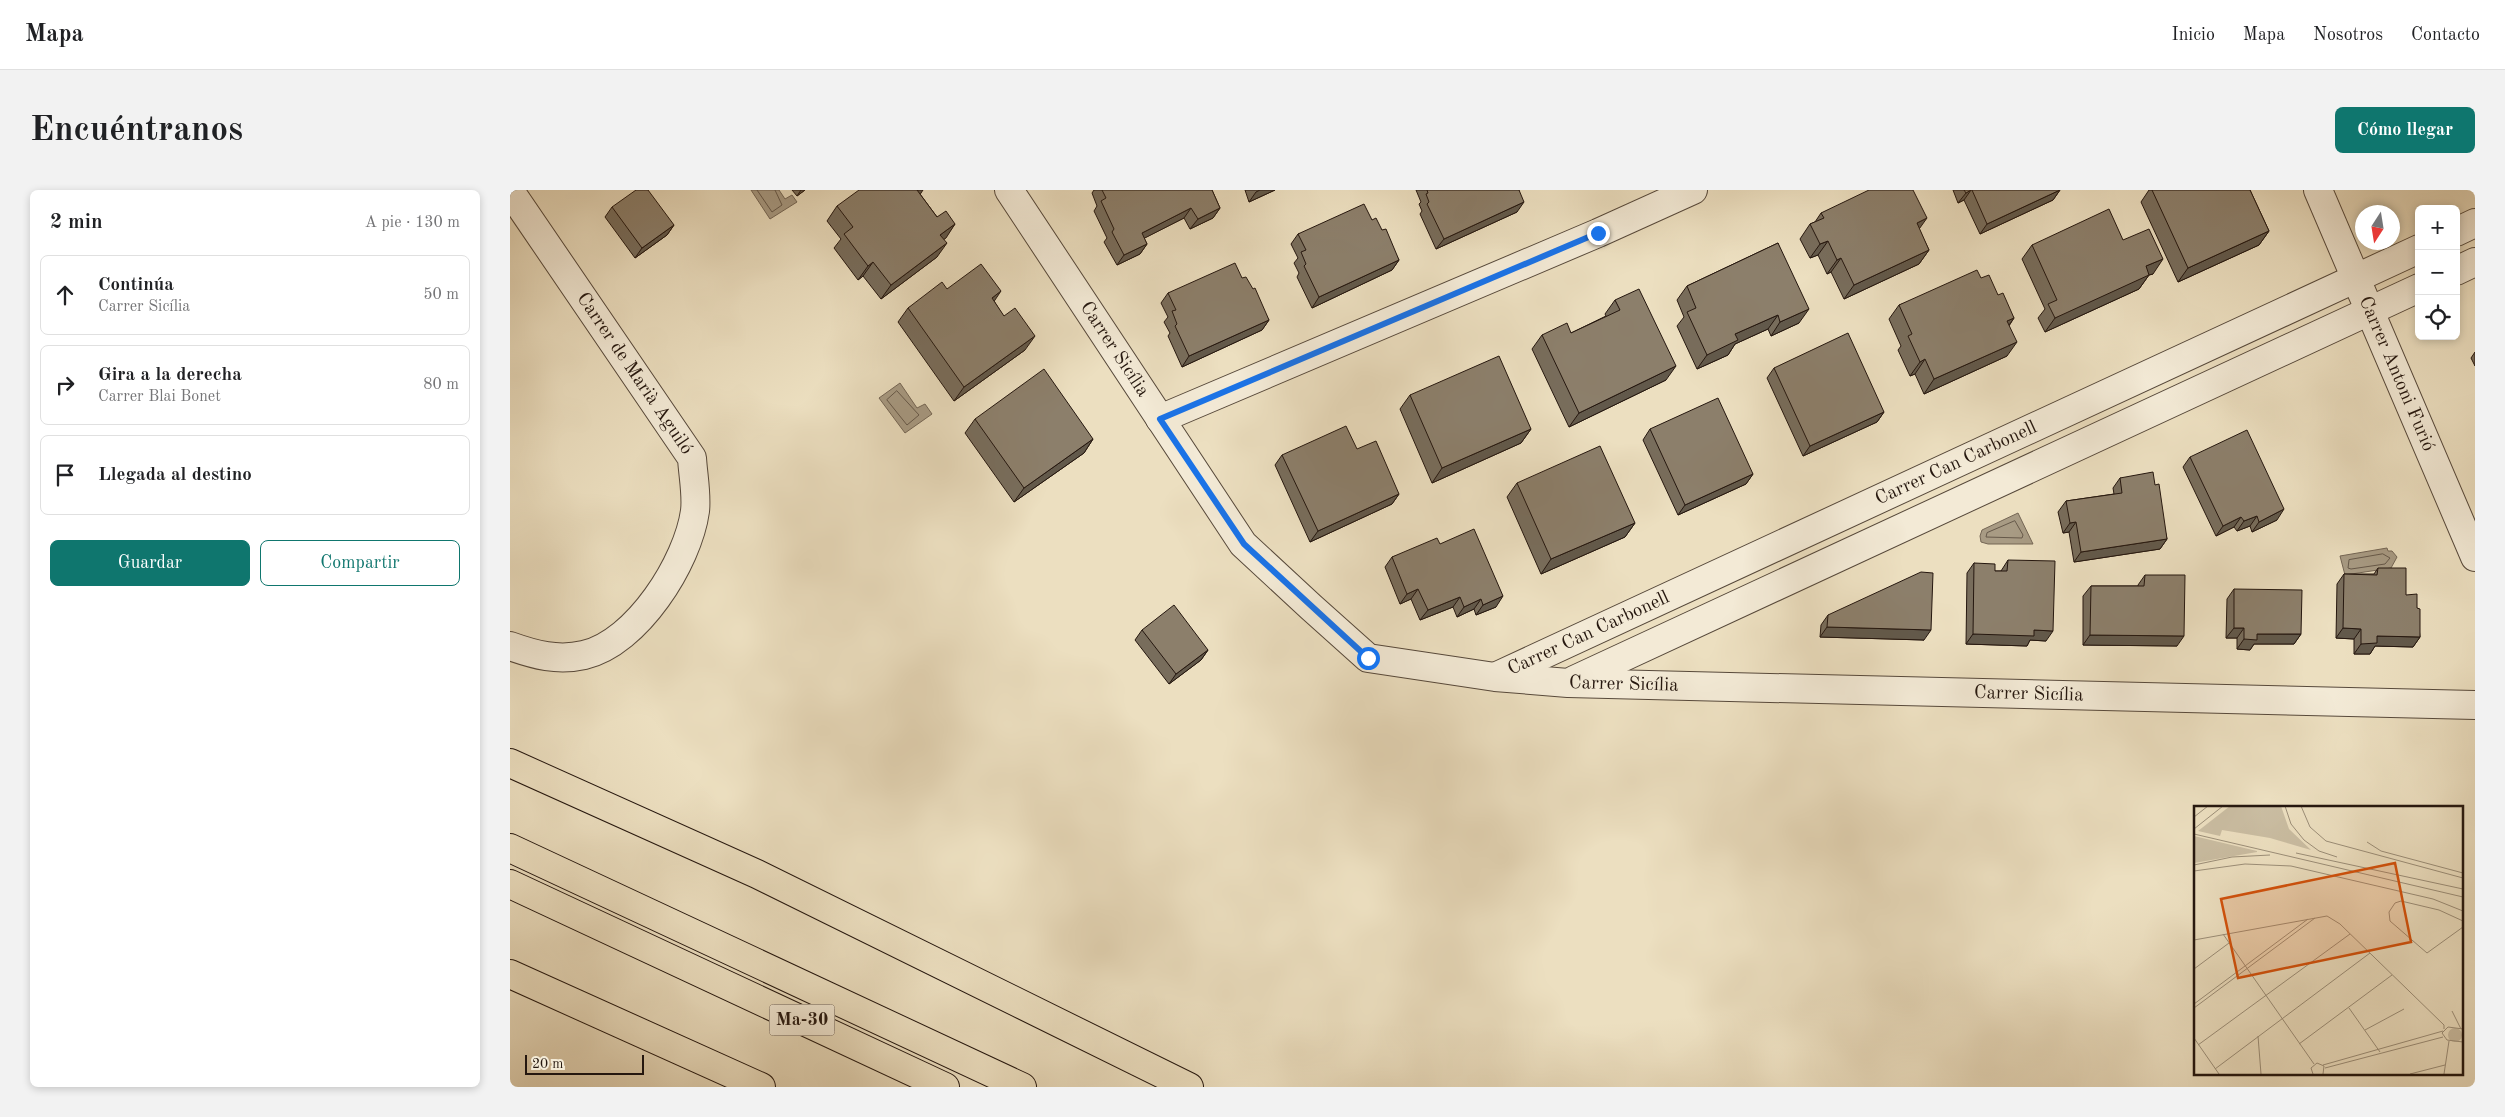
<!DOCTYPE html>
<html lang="es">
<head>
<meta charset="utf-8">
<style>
	:root { --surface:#fff; --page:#f2f2f2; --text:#202124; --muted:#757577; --line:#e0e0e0; --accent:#0f766e }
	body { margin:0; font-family:"Old Standard TT",serif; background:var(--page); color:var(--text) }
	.controls { position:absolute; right:15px; top:15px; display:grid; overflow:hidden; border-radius:8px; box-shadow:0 2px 8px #0003 }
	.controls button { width:45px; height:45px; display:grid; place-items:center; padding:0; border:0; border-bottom:1px solid var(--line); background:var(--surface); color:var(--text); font:25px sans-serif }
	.compass { position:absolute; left:1845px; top:15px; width:45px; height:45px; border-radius:50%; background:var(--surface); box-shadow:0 2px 8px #0003; rotate:192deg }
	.scale { position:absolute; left:15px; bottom:12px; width:119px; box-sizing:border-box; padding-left:5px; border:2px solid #25170f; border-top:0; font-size:14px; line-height:18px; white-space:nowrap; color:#25170f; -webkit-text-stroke:4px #f3ead6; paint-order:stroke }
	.stop { position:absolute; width:15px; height:15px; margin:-11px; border:4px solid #1a73e8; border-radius:50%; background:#fff }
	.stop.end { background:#1a73e8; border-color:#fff; box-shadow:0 1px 5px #0008 }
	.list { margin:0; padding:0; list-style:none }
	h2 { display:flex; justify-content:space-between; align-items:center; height:65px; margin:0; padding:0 20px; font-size:21px }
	h2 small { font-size:16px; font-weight:400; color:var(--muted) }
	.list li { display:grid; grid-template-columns:32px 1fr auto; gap:15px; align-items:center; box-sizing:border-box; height:80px; margin:0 10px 10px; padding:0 10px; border:1px solid var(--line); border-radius:8px }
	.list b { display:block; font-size:19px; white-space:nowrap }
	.list p { margin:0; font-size:16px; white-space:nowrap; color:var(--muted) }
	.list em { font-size:16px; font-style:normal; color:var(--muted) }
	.actions { display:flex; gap:10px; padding:15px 20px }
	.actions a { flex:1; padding:11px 0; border:1px solid var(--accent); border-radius:8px; text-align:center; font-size:18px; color:var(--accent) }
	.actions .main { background:var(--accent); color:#fff }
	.icon { flex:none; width:28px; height:28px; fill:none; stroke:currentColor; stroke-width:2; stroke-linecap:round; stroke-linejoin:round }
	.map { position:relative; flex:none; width:1965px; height:897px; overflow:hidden; border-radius:8px }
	header { display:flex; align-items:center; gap:30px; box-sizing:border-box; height:70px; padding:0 25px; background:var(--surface); border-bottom:1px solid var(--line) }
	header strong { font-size:24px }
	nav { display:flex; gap:28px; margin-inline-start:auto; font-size:18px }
	.intro { display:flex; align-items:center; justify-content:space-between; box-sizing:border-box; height:120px; padding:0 30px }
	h1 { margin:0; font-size:35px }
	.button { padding:12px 22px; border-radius:8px; background:var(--accent); color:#fff; font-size:18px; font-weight:700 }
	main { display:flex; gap:30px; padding:0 30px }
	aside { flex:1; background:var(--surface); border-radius:8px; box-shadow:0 2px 8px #0003 }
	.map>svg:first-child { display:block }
	.water { fill:#a89b84; stroke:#746655 }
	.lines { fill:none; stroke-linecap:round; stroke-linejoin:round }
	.shore { stroke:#66594a; stroke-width:1 }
	.minor-casing { stroke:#57493b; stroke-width:30 }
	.highway-casing { stroke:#25170f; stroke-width:30 }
	.minor { stroke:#f3ead6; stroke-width:28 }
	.highway { stroke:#ecdfc0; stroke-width:28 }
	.wall { fill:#786d5c; stroke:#25170f }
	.shaded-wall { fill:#62594b; stroke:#25170f }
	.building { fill:#8c7f6b; stroke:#25170f }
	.route { stroke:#1a73e8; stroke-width:6 }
	.labels { text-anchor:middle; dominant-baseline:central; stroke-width:5; stroke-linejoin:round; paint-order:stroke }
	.shield { fill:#f3ead6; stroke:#63564b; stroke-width:1 }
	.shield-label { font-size:18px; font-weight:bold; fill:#25170f }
	.street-label { font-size:19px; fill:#25170f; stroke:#f3ead6 }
	.inset-road { fill:none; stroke:#9c8f79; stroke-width:1 }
	.view { fill:#d4520c; fill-opacity:0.15; stroke:#d4520c; stroke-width:2.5 }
	.inset-edge { fill:none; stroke:#25170f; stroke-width:2.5 }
</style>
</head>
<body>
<header>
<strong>Mapa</strong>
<nav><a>Inicio</a><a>Mapa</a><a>Nosotros</a><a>Contacto</a></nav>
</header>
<div class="intro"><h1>Encuéntranos</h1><a class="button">Cómo llegar</a></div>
<main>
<aside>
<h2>2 min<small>A pie · 130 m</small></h2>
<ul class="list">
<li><svg class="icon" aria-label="ahead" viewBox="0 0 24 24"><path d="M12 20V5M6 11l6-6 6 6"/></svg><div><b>Continúa</b><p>Carrer Sicília</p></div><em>50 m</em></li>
<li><svg class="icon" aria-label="right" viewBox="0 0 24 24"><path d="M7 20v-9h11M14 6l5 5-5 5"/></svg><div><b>Gira a la derecha</b><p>Carrer Blai Bonet</p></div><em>80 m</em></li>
<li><svg class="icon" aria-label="arrive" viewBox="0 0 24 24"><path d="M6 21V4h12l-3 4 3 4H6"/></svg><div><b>Llegada al destino</b></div></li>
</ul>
<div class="actions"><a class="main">Guardar</a><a>Compartir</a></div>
</aside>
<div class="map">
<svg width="1965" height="897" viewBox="0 0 1965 897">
	<rect width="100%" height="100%" fill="#ecdfc0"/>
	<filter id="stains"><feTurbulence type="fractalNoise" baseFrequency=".004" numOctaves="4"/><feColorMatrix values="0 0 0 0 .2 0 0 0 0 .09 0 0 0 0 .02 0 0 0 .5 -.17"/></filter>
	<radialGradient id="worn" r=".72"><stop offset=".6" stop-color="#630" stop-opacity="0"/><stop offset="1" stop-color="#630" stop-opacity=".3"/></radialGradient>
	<g class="water">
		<path d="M241,0H269L275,9L282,5L287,12L260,29Z"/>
		<path d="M390,193L407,218L415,214L422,224L395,243L369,208Z"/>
		<path d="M1508,323L1523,354H1478L1471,352L1470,346L1472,340Z"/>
		<path d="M1877,358L1878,361H1882L1887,367L1881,378L1835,385L1830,366Z"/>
	</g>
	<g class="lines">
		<g class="shore">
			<path d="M247,0L262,22L272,15L265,0"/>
			<path d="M387,201L409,225L397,235L377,210Z"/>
			<path d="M1505,331L1513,345L1512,348L1476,347L1477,343Z"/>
			<path d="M1873,364L1880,368L1875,374L1841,379L1838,378L1839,370Z"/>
		</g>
		<g class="minor-casing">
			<g id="minor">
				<path id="s1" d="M499,0L733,354L801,417L858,468L985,487L1058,493L1965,515"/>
				<path id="s2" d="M1808,0L1965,367"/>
				<path id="s3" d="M0,1L182,268C183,285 187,305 185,321C178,372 127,453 74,465C48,471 25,465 0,456"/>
				<path d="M1946,42L1965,33"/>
				<path d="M1946,81L1965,72"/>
				<path d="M650,229L1088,43L1183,0"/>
				<path id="s4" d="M987,486L1909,59"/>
				<path d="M1064,490L1909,98"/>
			</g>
		</g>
		<g class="highway-casing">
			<g id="highway">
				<path d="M0,573L247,684L679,897"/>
				<path d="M0,658L512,897"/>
				<path d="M0,694L435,897"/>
				<path d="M0,784L251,897"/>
			</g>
		</g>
		<use href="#minor" class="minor"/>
		<use href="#highway" class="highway"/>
	</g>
	<g class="wall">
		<path d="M282,0H295L287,6Z"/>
		<path d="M584,0H702L710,18L703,28L680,39L674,28L634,48L637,54L630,64L607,75L594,52L597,48L584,21L587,16L582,3Z"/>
		<path d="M735,0H765L739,12Z"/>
		<path d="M906,0H1009L1007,22L926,59L910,24L912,21L909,14L911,12Z"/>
		<path d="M1443,0H1550L1543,10L1470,44L1454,10L1448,13Z"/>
		<path d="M1639,0H1740L1759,41L1749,55L1668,92L1631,12Z"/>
		<path d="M410,4L427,27L445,34L434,49L427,67L371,109L353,86L348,90L324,58L331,49L317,31L327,16Z"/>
		<path d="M102,17L164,35L157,45L125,68L95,27Z"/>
		<path d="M1311,23L1409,39L1419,60L1409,74L1334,109L1321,82L1317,84L1308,65L1300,68L1290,49L1300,34L1305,32Z"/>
		<path d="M862,30L872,40L889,70L882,80L802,118L787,87L789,83L784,73L788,68L781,54L788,44Z"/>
		<path d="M1613,50L1643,84L1639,85L1629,99L1535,142L1528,128L1535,119L1512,69L1522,55Z"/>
		<path d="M1268,53L1289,133L1261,146L1258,139L1225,154L1218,165L1187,179L1167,136L1174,127L1167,110L1177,96Z"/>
		<path d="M732,88L759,130L752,140L672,177L658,146L660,143L654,132L658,127L651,113L658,103Z"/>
		<path d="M1471,88L1488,105L1504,128L1499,136L1497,166L1414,204L1405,184L1400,186L1388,160L1391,156L1379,129L1389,115Z"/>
		<path d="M437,99L484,111L515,160L444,211L388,132L398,118Z"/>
		<path d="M1105,110L1156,190L1059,237L1022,159L1032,145L1061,143L1096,126L1095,124Z"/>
		<path d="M1965,162V176L1961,168Z"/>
		<path d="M1264,178L1374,222L1367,232L1293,266L1257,188Z"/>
		<path d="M900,205L1021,239L1011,253L922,293L890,219Z"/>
		<path d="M465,229L583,249L574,263L504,312L455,243Z"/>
		<path d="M1140,239L1243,284L1236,294L1168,325L1133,250Z"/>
		<path d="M772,265L889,304L882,314L800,352L765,275Z"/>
		<path d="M1680,267L1767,330L1742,342L1740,336L1727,341L1724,337L1706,346L1673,277Z"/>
		<path d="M1610,288L1645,295L1657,349L1650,359L1564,372L1559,342L1553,343L1548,322L1556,311L1604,304L1603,298Z"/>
		<path d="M1007,293L1125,333L1115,347L1031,384L997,307Z"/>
		<path d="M930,354L986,417L966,425L964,419L947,427L943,417L910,430L901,409L890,414L875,377L882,367Z"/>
		<path d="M1498,370L1536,451L1520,450L1517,456L1456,454L1457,383L1464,373L1485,381H1491Z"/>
		<path d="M1868,378L1896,405L1907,418L1910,447L1903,457L1865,456L1860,464H1844V449L1826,448L1827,394L1834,384H1864Z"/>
		<path d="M1635,385L1667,456L1573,455V406L1581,396H1628V395Z"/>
		<path d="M1724,399L1791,444L1784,454H1744L1740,460L1727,459V448H1716L1717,409Z"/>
		<path d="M1318,425L1414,450L1310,447L1311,435Z"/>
		<path d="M632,440L698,460L691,470L659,494L625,450Z"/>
	</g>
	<g class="shaded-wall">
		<path d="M291,0H295L287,6Z"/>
		<path d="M408,0H413L409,6L398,15Z"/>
		<path d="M750,0H765L739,12L746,2Z"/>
		<path d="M1461,0L1454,10L1448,13L1456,3Z"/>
		<path d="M1550,0L1543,10L1470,44L1477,34Z"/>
		<path d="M1014,12L1007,22L926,59L934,49Z"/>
		<path d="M681,18L674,28L625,53L632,43Z"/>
		<path d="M710,18L703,28L680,39L688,29Z"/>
		<path d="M1417,28L1407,42V33Z"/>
		<path d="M445,34L436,48L420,59L430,45Z"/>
		<path d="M164,35L157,45L125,68L132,58Z"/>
		<path d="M1759,41L1749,55L1668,92L1678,78Z"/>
		<path d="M1318,51L1308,65L1300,68L1310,54Z"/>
		<path d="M437,53L427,67L371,109L381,95Z"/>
		<path d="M637,54L630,64L607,75L614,65Z"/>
		<path d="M1419,60L1409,74L1334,109L1344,95Z"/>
		<path d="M1331,68L1321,82L1317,84L1327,70Z"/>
		<path d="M1653,69L1643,84L1639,85L1629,99L1535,142L1545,128L1636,76Z"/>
		<path d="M889,70L882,80L802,118L809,107Z"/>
		<path d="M363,72L353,86L348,90L358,76Z"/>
		<path d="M491,101L481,116L482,108Z"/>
		<path d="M1299,119L1289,133L1261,146L1270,132Z"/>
		<path d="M1268,125L1258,139L1225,154L1218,165L1187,179L1197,165L1225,144Z"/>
		<path d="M1504,128L1494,142L1497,131Z"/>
		<path d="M759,130L752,140L672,177L679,166Z"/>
		<path d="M525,146L515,160L444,211L454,197Z"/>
		<path d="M1507,152L1497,166L1414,204L1424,189Z"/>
		<path d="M1415,169L1405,184L1400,186L1410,172Z"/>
		<path d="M1166,176L1156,190L1059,237L1069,223Z"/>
		<path d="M1374,222L1367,232L1293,266L1300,256Z"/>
		<path d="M1021,239L1011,253L922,293L932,278Z"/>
		<path d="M583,249L574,263L504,312L514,298Z"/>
		<path d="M1243,284L1236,294L1168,325L1175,315Z"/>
		<path d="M889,304L882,314L800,352L808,341Z"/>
		<path d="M1774,319L1767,330L1742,342L1749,332Z"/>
		<path d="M1747,326L1740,336L1727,341L1734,331Z"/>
		<path d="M1731,327L1724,337L1706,346L1713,336Z"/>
		<path d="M1566,332L1559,342L1553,343L1560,333Z"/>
		<path d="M1125,333L1115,347L1031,384L1041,369Z"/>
		<path d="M1657,349L1650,359L1564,372L1571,362Z"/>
		<path d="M908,399L901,409L890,414L897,404Z"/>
		<path d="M993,406L986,417L966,425L973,415Z"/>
		<path d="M950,407L943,417L910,430L918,420Z"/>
		<path d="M971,409L964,419L947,427L954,417Z"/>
		<path d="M1317,437L1421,440L1414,450L1310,447Z"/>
		<path d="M1724,438H1734L1727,448H1716Z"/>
		<path d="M1833,438L1851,439L1844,449L1826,448Z"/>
		<path d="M1524,440L1543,441L1536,451L1520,450L1517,456L1456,454L1463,444Z"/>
		<path d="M1747,444H1791L1784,454H1744L1740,460L1727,459L1734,449Z"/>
		<path d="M1580,445L1674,446L1667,456L1573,455Z"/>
		<path d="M1867,446L1910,447L1903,457L1865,456L1860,464H1844L1851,454Z"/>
		<path d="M698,460L691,470L659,494L666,484Z"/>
	</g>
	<g class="building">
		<path d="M126,0H138L164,35L132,58L102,17Z"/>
		<path d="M349,0H408H407L427,27L436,21L445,34L430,45L437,53L381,95L363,72L358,76L334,44L343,37L327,16Z"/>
		<path d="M592,0H702L710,18L688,29L681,18L632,43L637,54L614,65L602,42L604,39L591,11L596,8Z"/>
		<path d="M917,0H1009L1014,12L934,49L917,14L919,12L916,4L918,3Z"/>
		<path d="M1359,0H1403L1417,28L1407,33L1419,60L1344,95L1331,68L1327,70L1318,51L1310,54L1300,34L1314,28L1311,23Z"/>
		<path d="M1454,0H1461L1456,3Z"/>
		<path d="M1462,0H1550L1477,34Z"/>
		<path d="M1642,0H1740L1759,41L1678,78Z"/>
		<path d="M854,14L862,30L866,28L872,40L876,39L889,70L809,107L794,76L796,74L791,62L796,60L788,44Z"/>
		<path d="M1599,19L1613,50L1639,39L1653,69L1636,76L1639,85L1545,128L1538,114L1547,110L1522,55Z"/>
		<path d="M1268,53L1299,119L1270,132L1268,125L1225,144L1228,150L1197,165L1177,122L1186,118L1177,96Z"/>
		<path d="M725,73L732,88L736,87L743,99L745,98L759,130L679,166L665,136L667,134L662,121L666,120L658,103Z"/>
		<path d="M471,74L491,101L482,108L494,126L505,118L525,146L454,197L398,118L432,92L437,99Z"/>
		<path d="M1467,80L1471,88L1479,85L1488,105L1493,103L1504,128L1497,131L1507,152L1424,189L1415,169L1410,172L1398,146L1402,144L1389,115Z"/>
		<path d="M1129,99L1166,176L1069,223L1032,145L1057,133L1061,143L1110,120L1105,110Z"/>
		<path d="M1338,143L1374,222L1300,256L1264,178Z"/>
		<path d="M989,166L1021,239L932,278L900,205Z"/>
		<path d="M534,179L583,249L514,298L465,229Z"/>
		<path d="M1208,208L1243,284L1175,315L1140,239Z"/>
		<path d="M836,236L847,259L866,251L889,304L808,341L772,265Z"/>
		<path d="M1737,240L1774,319L1749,332L1747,326L1734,331L1731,327L1713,336L1680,267Z"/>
		<path d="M1090,256L1125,333L1041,369L1007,293Z"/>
		<path d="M1643,282L1645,295L1649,294L1657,349L1571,362L1566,332L1560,333L1556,311L1612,303L1610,288Z"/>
		<path d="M964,339L993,406L973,415L971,409L954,417L950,407L918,420L908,399L897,404L882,367L927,348L930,354Z"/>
		<path d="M1498,370L1545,371L1543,441L1524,440V446L1463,444L1464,373L1485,374V381H1497Z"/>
		<path d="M1868,378H1896V405L1907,404V418L1910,419V447L1867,446V453L1851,454V439L1833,438L1834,384L1867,385Z"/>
		<path d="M1411,382L1423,383L1421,440L1317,437L1318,425Z"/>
		<path d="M1635,385H1675L1674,446L1580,445L1581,396H1634Z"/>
		<path d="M1724,399L1792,400L1791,444H1747V450L1734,449V438H1724Z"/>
		<path d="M664,415L698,460L666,484L632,440Z"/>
	</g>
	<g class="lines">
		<path class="route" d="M858,468L734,354L650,229L1088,43"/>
	</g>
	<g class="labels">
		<rect class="shield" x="259.5" y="814.5" width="65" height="31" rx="4"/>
		<g class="shield-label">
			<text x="292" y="830">Ma-30</text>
		</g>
		<g class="street-label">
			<text stroke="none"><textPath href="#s1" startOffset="191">Carrer Sicília</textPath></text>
			<text stroke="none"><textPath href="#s3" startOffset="221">Carrer de Marià Aguiló</textPath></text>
			<text stroke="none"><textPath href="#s2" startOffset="200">Carrer Antoni Furió</textPath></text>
			<text stroke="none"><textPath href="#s4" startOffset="506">Carrer Can Carbonell</textPath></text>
			<text stroke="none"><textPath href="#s4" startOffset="101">Carrer Can Carbonell</textPath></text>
			<text stroke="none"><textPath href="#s1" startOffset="851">Carrer Sicília</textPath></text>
			<text stroke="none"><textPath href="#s1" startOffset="1256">Carrer Sicília</textPath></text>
		</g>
	</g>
	<g transform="translate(1684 616)">
		<rect width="269" height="269" fill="#ecdfc0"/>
		<path d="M36,0H87L95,23L117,44L76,32L28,24L26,30L4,25ZM0,30L63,45V46L0,57ZM254 229a7 7 0 1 1 14 0a7 7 0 1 1-14 0Z" fill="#cabda2"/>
		<path class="inset-road" d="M91,0L97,18L110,34L125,45L143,51M107,0L116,21L132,35L269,72M0,11L14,0M0,23L29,0M0,28L269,91M173,36L187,45L269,67M102,47L269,83M0,59L38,51L76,49M0,65L51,58L97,60L239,93L269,105M269,115L245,104L207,95L201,97L195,106L196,115L233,147L269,121M29,128L120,258M0,134L133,110L146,118L250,219V223M0,163L35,137M0,198L114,113M0,202L121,112M155,202L186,246M258,205L267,223M269,223L254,221L248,227L253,234L269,236M171,224L210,203M64,230L67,268M0,232L25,268M105,238L198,169M4,239L156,128M129,259L249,225M131,262L249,231M21,263L176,147M119,268L117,262L123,257L130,260L129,268M216,268L251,259M250,268L255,235"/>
		<path class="view" d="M201,57L217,136L44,172L27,93Z"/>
		<rect width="269" height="269" class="inset-edge"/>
	</g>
	<rect width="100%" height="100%" filter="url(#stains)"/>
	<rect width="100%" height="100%" fill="url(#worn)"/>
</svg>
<div class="controls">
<button>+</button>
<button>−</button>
<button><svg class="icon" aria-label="locate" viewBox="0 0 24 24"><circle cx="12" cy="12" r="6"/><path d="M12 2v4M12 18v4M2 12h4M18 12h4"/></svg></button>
</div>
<svg class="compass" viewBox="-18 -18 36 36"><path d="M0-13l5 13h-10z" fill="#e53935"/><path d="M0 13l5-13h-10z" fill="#757577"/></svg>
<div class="scale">20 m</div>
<div class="stop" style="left:858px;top:468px"></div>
<div class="stop end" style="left:1088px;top:43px"></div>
</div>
</main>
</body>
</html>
